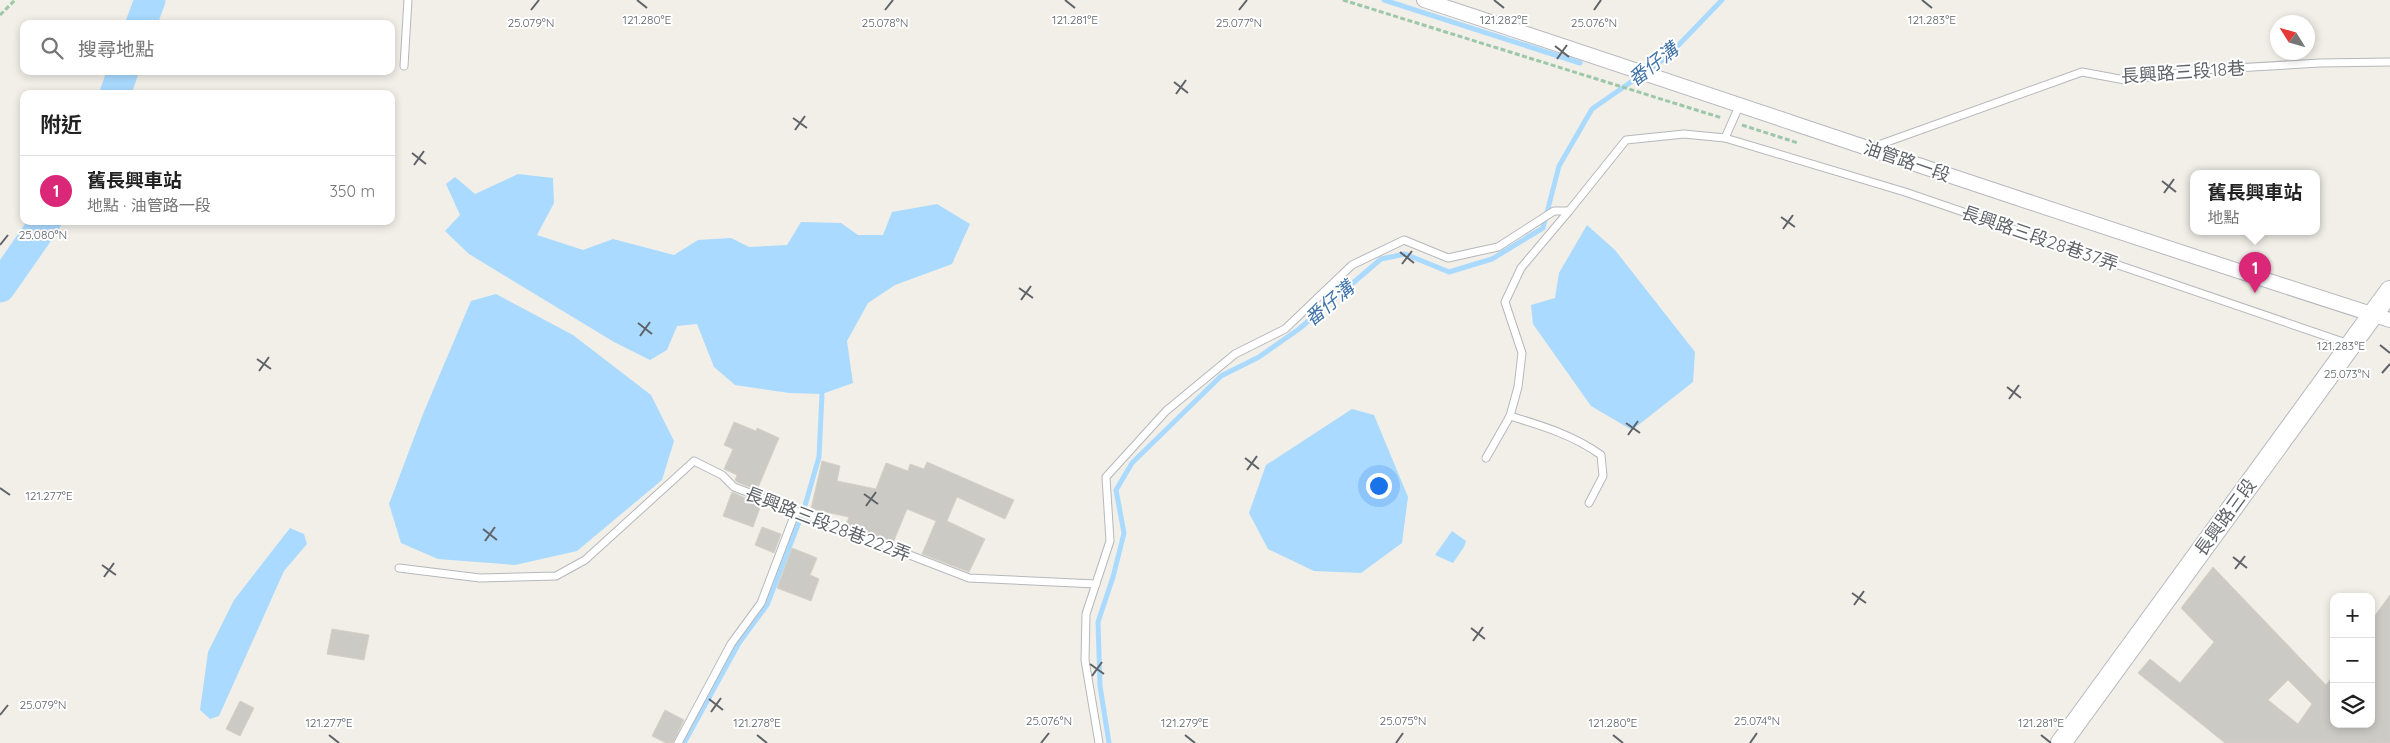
<!DOCTYPE html>
<html lang="zh-TW">
<head>
<meta charset="utf-8">
<style>
	:root { --surface:#fff; --page:#f6f6f6; --text:#222; --muted:#767676; --line:#e0e0e0; --accent:#db2777 }
	body { margin:0; font-family:Quicksand,"Noto Sans TC",sans-serif; background:var(--page); color:var(--text) }
	.controls { position:absolute; right:15px; bottom:15px; display:grid; overflow:hidden; border-radius:10px; box-shadow:0 2px 8px #0003 }
	.controls button { width:45px; height:45px; display:grid; place-items:center; padding:0; border:0; border-bottom:1px solid var(--line); background:var(--surface); color:var(--text); font:25px sans-serif }
	.compass { position:absolute; left:2270px; top:15px; width:45px; height:45px; border-radius:50%; background:var(--surface); box-shadow:0 2px 8px #0003; rotate:307deg }
	.you { position:absolute; left:1378px; top:485px; width:18px; height:18px; margin:-12px; border:4px solid #fff; border-radius:50%; background:#1a73e8; box-shadow:0 0 0 8px #1a73e833 }
	.badge { display:grid; place-items:center; width:32px; height:32px; border-radius:50%; background:var(--accent); color:#fff; font-size:16px; font-weight:700 }
	.pin { position:absolute; translate:-50% -41px; filter:drop-shadow(0 1px 2px #0008) }
	.pin::after { content:''; position:absolute; top:26px; width:18px; height:15px; background:inherit; clip-path:polygon(0 0,100% 0,50% 100%) }
	.popup { position:absolute; left:2190px; top:170px; width:130px; height:65px; box-sizing:border-box; display:grid; place-content:center; border-radius:10px; background:var(--surface); filter:drop-shadow(0 1px 4px #0005); font-size:16px; white-space:nowrap; color:var(--muted) }
	.popup b { font-size:19px; color:var(--text) }
	.popup::after { content:''; position:absolute; left:50%; top:100%; margin-left:-10px; border:10px solid transparent; border-top-color:var(--surface) }
	.list { margin:0; padding:0; list-style:none }
	h2 { display:flex; justify-content:space-between; align-items:center; height:65px; margin:0; padding:0 20px; font-size:21px }
	h2 small { font-size:16px; font-weight:400; color:var(--muted) }
	.list li { display:grid; grid-template-columns:32px 1fr auto; gap:15px; align-items:center; box-sizing:border-box; height:70px; padding:0 20px; border-top:1px solid var(--line) }
	.list b { display:block; font-size:19px; white-space:nowrap }
	.list p { margin:0; font-size:16px; white-space:nowrap; color:var(--muted) }
	.list em { font-size:16px; font-style:normal; color:var(--muted) }
	.icon { flex:none; width:28px; height:28px; fill:none; stroke:currentColor; stroke-width:2; stroke-linecap:round; stroke-linejoin:round }
	.map { position:relative; flex:none; width:2390px; height:743px; overflow:hidden }
	.search { position:absolute; background:var(--surface); box-shadow:0 2px 8px #0003; left:20px; top:20px; width:375px; height:55px; display:flex; align-items:center; gap:12px; box-sizing:border-box; padding:0 18px; border-radius:10px; color:var(--muted); font-size:19px }
	.panel { position:absolute; background:var(--surface); box-shadow:0 2px 8px #0003; left:20px; top:90px; width:375px; height:135px; border-radius:10px }
	.map>svg:first-child { display:block }
	.water { fill:#aadaff }
	.lines { fill:none; stroke-linecap:round; stroke-linejoin:round }
	.stream { stroke:#aadaff; stroke-width:5 }
	.river { stroke:#aadaff; stroke-width:31 }
	.building { fill:#cccac5; stroke:#d6d1c6; fill-rule:evenodd }
	.lane-casing { stroke:#b5b8bc; stroke-width:9 }
	.street-casing { stroke:#b5b8bc; stroke-width:16 }
	.secondary-casing { stroke:#b6babf; stroke-width:22 }
	.path { stroke:#9cc7a9; stroke-width:3; stroke-dasharray:5 2.5; stroke-linecap:butt }
	.lane { stroke:#fff; stroke-width:7 }
	.street { stroke:#fff; stroke-width:14 }
	.secondary { stroke:#fff; stroke-width:20 }
	.ticks { fill:none; stroke:#5f6368; stroke-width:2 }
	.labels { text-anchor:middle; dominant-baseline:central; stroke-width:4; stroke-linejoin:round; paint-order:stroke }
	.street-label { font-size:18px; fill:#5f6368; stroke:#fff }
	.water-label { font-size:19px; font-style:italic; fill:#4174aa; stroke:#fff }
	.ticks-label { font-size:12px; text-anchor:middle; fill:#5f6368; stroke:#fff; stroke-width:4; stroke-linejoin:round; paint-order:stroke }
</style>
</head>
<body>
<div class="map">
<svg width="2390" height="743" viewBox="0 0 2390 743">
	<rect width="100%" height="100%" fill="#f1efe8"/>
	<g class="water">
		<path d="M518,174L553,178L554,203L537,235L583,250L613,239L674,255L698,240L731,238L749,247L787,245L801,222L841,223L858,235H883L892,212L937,204L970,224L952,264L895,285L868,303L847,341L853,383L822,394L789,393L735,385L714,367L697,324L677,326L667,350L650,360L614,342L469,254L445,231L460,215L446,184L455,177L475,194Z"/>
		<path d="M1587,225L1615,250L1695,352L1693,382L1632,430L1591,406L1533,324L1531,305L1555,298L1559,273Z"/>
		<path d="M496,294L573,335L651,395L674,441L662,480L577,551L515,565L438,559L401,543L389,504L423,414L471,301Z"/>
		<path d="M1352,409L1374,415L1408,497L1402,543L1361,573L1314,571L1268,549L1249,513L1266,465Z"/>
		<path d="M290,528L304,534L307,544L284,571L219,716L210,719L200,710L208,652L234,600Z"/>
		<path d="M1452,531L1466,541L1464,547L1453,563L1435,555Z"/>
	</g>
	<g class="lines">
		<g class="stream">
			<path d="M1384,0L1580,63"/>
			<path d="M684,743L739,643L767,605L804,509L819,457L822,394"/>
			<path d="M1109,743L1100,686L1098,622L1113,577L1124,533L1116,490L1132,463L1221,376L1259,357L1299,329L1381,259L1405,254L1449,272L1492,259L1543,228L1559,166L1592,109L1667,57L1722,0"/>
		</g>
		<g class="river">
			<path d="M141,24L150,0"/>
			<path d="M115,94L123,71"/>
			<path d="M0,287L46,221"/>
		</g>
	</g>
	<g class="building">
		<path d="M734,422L756,431L757,428L779,438L757,490L737,482L735,480L737,475L724,469L733,449L724,445Z"/>
		<path d="M822,461L840,466L837,481L876,489L886,463L908,471L910,464L924,469L927,462L1014,500L1005,519L957,497L947,521L985,539L969,572L922,554L936,521L907,509L893,543L846,525L849,517L811,509Z"/>
		<path d="M732,492L761,505L753,527L723,516Z"/>
		<path d="M762,527L781,534L774,553L755,545Z"/>
		<path d="M792,548L817,558L810,575L819,579L811,601L777,588Z"/>
		<path d="M2213,567L2326,685L2334,674V724H2371V621L2390,595V743H2225L2138,673L2150,659L2180,683L2214,642L2181,608ZM2288,680L2312,704L2298,724L2268,700Z"/>
		<path d="M332,629L369,635L364,660L327,654Z"/>
		<path d="M240,701L254,708L240,736L226,729Z"/>
		<path d="M665,710L684,720L673,743H666L652,736Z"/>
	</g>
	<g class="lines">
		<g class="lane-casing">
			<g id="lane">
				<path d="M404,66L408,0"/>
				<path d="M1725,138L1905,192L2349,344"/>
				<path d="M1870,148L2082,72L2125,80L2201,70L2320,63L2390,62"/>
				<path d="M1569,211L1521,268L1505,302L1522,353L1518,387L1510,416C1543,426 1573,435 1601,455L1603,476L1589,503"/>
				<path d="M1486,458L1510,416"/>
				<path d="M399,568L480,578L556,576L585,560L694,461L722,475L734,487L969,578L1096,584"/>
				<path d="M678,743L731,644L761,603L796,511"/>
				<path d="M1099,743L1085,660L1086,614L1110,541L1106,477L1166,411L1235,354L1285,329L1352,265L1404,240L1448,258L1498,247L1554,211H1569L1626,140L1684,134L1725,138L1740,104"/>
			</g>
		</g>
		<g class="street-casing">
			<path id="street" d="M1424,0C1746,106 2067,217 2390,320"/>
		</g>
		<g class="secondary-casing">
			<path id="secondary" d="M2061,743L2390,291"/>
		</g>
		<g class="path">
			<path d="M1343,0L1722,118"/>
			<path d="M0,15L15,0"/>
			<path d="M1742,125L1798,143"/>
		</g>
		<use href="#lane" class="lane"/>
		<use href="#street" class="street"/>
		<use href="#secondary" class="secondary"/>
	</g>
	<path class="ticks" d="M637,0L647,8M1065,0L1075,8M1494,0L1504,8M1922,0L1932,8M531,10L539,0M885,10L893,0M1239,10L1247,0M1594,10L1601,0M1555,46L1569,57M1557,59L1567,45M1174,82L1188,93M1176,94L1186,80M793,118L807,128M795,130L805,116M412,153L426,164M414,165L424,151M2162,181L2176,192M2164,193L2174,179M1781,217L1795,227M1783,229L1793,215M0,245L8,235M1400,252L1414,263M1402,264L1412,251M1019,288L1033,298M1021,300L1031,286M638,323L652,334M640,336L650,322M2380,345L2390,353M257,359L271,369M259,371L269,357M2382,373L2390,364M2007,387L2021,398M2009,399L2019,385M1626,423L1640,433M1628,435L1638,421M1245,458L1259,469M1247,470L1257,456M0,488L10,495M864,494L878,504M866,506L876,492M483,529L497,540M485,541L495,527M2233,557L2247,568M102,565L116,575M2235,569L2245,556M104,577L114,563M1852,593L1866,603M1854,605L1864,591M1471,628L1485,639M1473,641L1483,627M1090,664L1104,674M1092,676L1102,662M709,699L723,710M711,712L721,698M0,715L8,705M329,735L339,743M757,735L767,743M1185,735L1195,743M1613,735L1623,743M2041,735L2051,743M1041,743L1049,733M1396,743L1403,733M1750,743L1757,733"/>
	<g class="labels">
		<g class="street-label">
			<text transform="translate(2183 72) rotate(-4)">長興路三段18巷</text>
			<text transform="translate(1907 161) rotate(19)">油管路一段</text>
			<text transform="translate(2040 238) rotate(19)">長興路三段28巷37弄</text>
			<text transform="translate(2225 517) rotate(-54)">長興路三段</text>
			<text transform="translate(828 524) rotate(21)">長興路三段28巷222弄</text>
		</g>
		<g class="water-label">
			<text transform="translate(1653 64) rotate(-38)">番仔溝</text>
			<text transform="translate(1329 303) rotate(-40)">番仔溝</text>
		</g>
	</g>
	<g class="ticks-label">
		<text x="647" y="24">121.280°E</text>
		<text x="1075" y="24">121.281°E</text>
		<text x="1504" y="24">121.282°E</text>
		<text x="1932" y="24">121.283°E</text>
		<text x="885" y="27">25.078°N</text>
		<text x="1239" y="27">25.077°N</text>
		<text x="1594" y="27">25.076°N</text>
		<text x="531" y="27">25.079°N</text>
		<text x="43" y="239">25.080°N</text>
		<text x="2341" y="350">121.283°E</text>
		<text x="2347" y="378">25.073°N</text>
		<text x="49" y="500">121.277°E</text>
		<text x="43" y="709">25.079°N</text>
		<text x="1049" y="725">25.076°N</text>
		<text x="1403" y="725">25.075°N</text>
		<text x="1757" y="725">25.074°N</text>
		<text x="329" y="727">121.277°E</text>
		<text x="757" y="727">121.278°E</text>
		<text x="1185" y="727">121.279°E</text>
		<text x="1613" y="727">121.280°E</text>
		<text x="2041" y="727">121.281°E</text>
	</g>
</svg>
<div class="controls">
<button>+</button>
<button>−</button>
<button><svg class="icon" aria-label="layers" viewBox="0 0 24 24"><path d="M12 4l9 5-9 5-9-5zM3 14l9 5 9-5"/></svg></button>
</div>
<svg class="compass" viewBox="-18 -18 36 36"><path d="M0-13l5 13h-10z" fill="#e53935"/><path d="M0 13l5-13h-10z" fill="#767676"/></svg>
<div class="you"></div>
<div class="pin badge" style="left:2255px;top:293px">1</div>
<div class="popup"><b>舊長興車站</b>地點</div>
<div class="search"><svg class="icon" aria-label="search" viewBox="0 0 24 24"><circle cx="10" cy="10" r="6"/><path d="M15 15l6 6"/></svg>搜尋地點</div>
<section class="panel">
<h2>附近<small></small></h2>
<ul class="list">
<li><span class="badge">1</span><div><b>舊長興車站</b><p>地點 · 油管路一段</p></div><em>350 m</em></li>
</ul>
</section>
</div>
</body>
</html>
